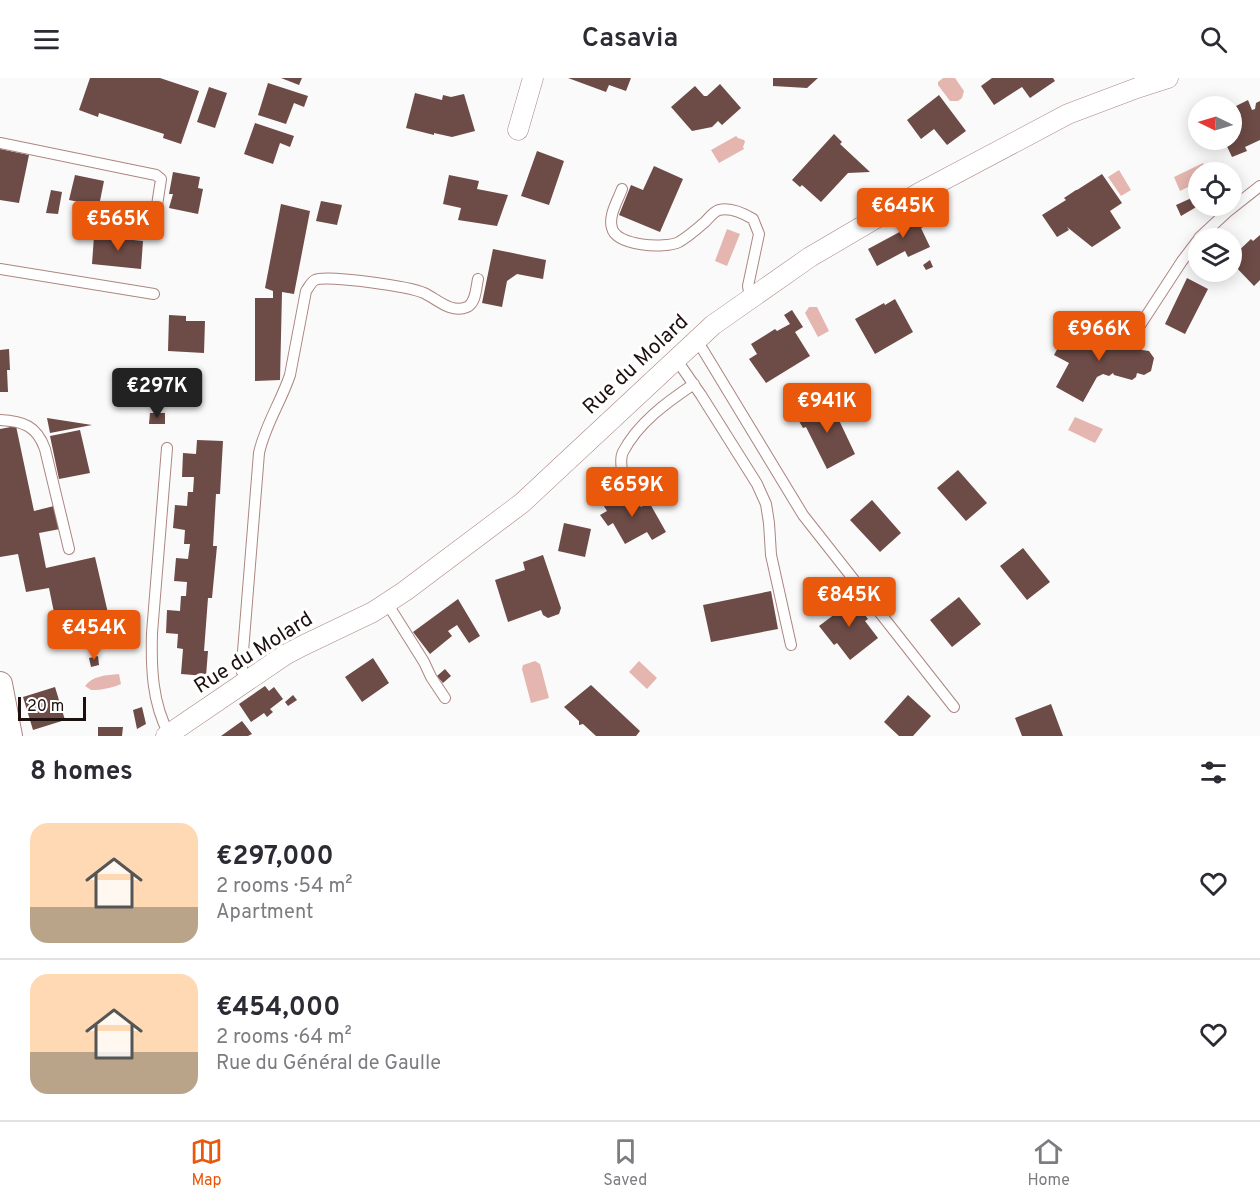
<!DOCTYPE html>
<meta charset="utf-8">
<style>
:root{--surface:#fff;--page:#f7f7f7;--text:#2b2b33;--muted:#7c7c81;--line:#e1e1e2;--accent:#ea580c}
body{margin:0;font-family:Overpass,sans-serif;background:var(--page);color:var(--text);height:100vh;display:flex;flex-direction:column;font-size:22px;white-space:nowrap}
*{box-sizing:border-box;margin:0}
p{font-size:20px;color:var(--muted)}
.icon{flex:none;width:33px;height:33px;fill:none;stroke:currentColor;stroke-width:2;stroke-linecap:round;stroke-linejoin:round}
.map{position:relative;height:658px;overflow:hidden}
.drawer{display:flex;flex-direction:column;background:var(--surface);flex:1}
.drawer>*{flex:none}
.needle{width:39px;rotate:275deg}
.buttons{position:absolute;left:1188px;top:18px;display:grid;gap:12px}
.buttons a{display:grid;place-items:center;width:54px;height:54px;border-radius:50%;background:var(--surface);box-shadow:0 3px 15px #0003;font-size:30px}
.scale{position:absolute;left:18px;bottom:15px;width:68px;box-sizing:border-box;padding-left:6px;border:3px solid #1e100f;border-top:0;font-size:16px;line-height:21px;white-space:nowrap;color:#1e100f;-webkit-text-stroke:4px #fff;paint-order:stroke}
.price{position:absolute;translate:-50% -51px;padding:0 14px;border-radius:6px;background:var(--accent);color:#fff;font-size:20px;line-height:39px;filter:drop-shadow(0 2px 3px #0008)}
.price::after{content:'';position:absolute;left:50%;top:36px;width:18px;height:14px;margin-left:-9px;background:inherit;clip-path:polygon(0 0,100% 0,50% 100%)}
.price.on{background:#222;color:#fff}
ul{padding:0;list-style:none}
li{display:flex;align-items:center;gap:18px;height:150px;padding:0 30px}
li+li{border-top:2px solid var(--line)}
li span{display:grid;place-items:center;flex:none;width:168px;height:120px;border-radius:18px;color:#555}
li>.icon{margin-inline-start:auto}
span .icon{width:72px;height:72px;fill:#fffc;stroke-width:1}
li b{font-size:26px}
h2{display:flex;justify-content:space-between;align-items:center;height:72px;padding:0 30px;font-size:26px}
header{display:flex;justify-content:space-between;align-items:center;height:78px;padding:0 30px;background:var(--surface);font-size:27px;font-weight:600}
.menu{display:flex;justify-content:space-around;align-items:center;height:84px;border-top:2px solid var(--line);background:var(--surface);font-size:16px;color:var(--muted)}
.menu a{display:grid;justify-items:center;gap:3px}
.menu .on{color:var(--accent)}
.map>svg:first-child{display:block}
</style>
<header><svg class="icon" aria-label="menu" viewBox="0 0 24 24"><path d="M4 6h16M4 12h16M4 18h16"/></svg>Casavia<svg class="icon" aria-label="search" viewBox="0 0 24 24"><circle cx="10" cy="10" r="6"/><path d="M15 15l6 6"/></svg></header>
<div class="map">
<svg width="1260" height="658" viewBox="0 0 1260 658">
<rect width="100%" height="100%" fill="#fafafa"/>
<path fill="#e5b6b0" d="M943,0H955L964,13L962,20L958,23H950L938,7V4Z
M736,58L738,60L744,62L745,64L743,69L744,71L719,85L711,72Z
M1203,85L1208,94H1198V104L1180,113L1174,99Z
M1119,92L1131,112L1121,118L1108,99Z
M727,151L740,156L727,188L715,183Z
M809,229H817L829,253L818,259L805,235Z
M1075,339L1103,351L1095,365L1068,352Z
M535,583L540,586L549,620L531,625L522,591L523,587Z
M639,583L657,600L647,611L629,594Z
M119,596L121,606C111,610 102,612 91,612L85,608C92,598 106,597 119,596Z"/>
<path fill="#6d4b46" d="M90,0H160L199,13L181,66L163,60L164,56L99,35L98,39L79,32Z
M281,0H302L299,7Z
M568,0H631L626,13L609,7L606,14Z
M773,0H818L807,10L773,8Z
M992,0H1053L1055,3L1030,20L1022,9L994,27L981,8Z
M268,5L308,18L304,29L294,25L286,46L258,37Z
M720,6L741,30L722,47L718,43L712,49L692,53L671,29L695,8L704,18H707Z
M209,9L227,15L215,50L197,44Z
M415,15L442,22L443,17L451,19L464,16L475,53L452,59L434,55V57L406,50Z
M939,17L966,53L947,67L934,51L921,61L907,42Z
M1248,22L1252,32L1255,31L1256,25L1260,23V62L1245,69L1247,73L1232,79L1224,62H1232V45L1238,42L1236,39L1241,37L1236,28Z
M255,45L294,58L290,69L280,65L273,86L244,76Z
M834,56L842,64L840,66L870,94L848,95L821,124L802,107L800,109L792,102Z
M0,71L29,77L19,125L0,122Z
M537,73L564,83L549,127L521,118Z
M654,88L683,101L660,154L619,137L631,107L643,112Z
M173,94L200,99L198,110L203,111L198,136L169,130L173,116H169Z
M1102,96L1122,125L1110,133L1121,150L1092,169L1067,149L1069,152L1057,159L1042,137L1066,122L1064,120L1076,112H1077Z
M75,97L104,103L99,128L69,122Z
M449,97L479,103L477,111L508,117L497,148L458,142L461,130L443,126Z
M51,112L62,114L58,136L46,135Z
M1196,118L1198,123V128L1181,138L1176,127Z
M321,123L342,127L337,147L316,143Z
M281,126L310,133L294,216L282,214L280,302L255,303V220H273V213L265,210Z
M920,129L929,146L921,150L930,169L908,179L905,173L877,188L868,171L907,150L901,140Z
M1260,157V202L1254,208L1232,185V179L1251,161L1253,163Z
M94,158L143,163L141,191L92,186Z
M493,171L546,182L543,201L517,196L507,203L502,229L482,225Z
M930,182L933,189L926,192L923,187Z
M1187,200L1208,211L1185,256L1165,246Z
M895,221L913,254L875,276L855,241L884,225L885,227Z
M792,232L803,249L795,254L810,278L766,305L749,281L757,276L751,266L775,251L777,253L790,246L784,237Z
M169,237L186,238V243H205L204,275L168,273Z
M1105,251L1111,263L1118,266L1125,261V258L1139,262L1138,265L1142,272L1149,273L1154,280L1151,293L1144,297L1137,295L1136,299L1132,302L1114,297L1113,295L1109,298L1103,296L1097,299L1083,324L1056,309L1069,285L1054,277L1067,253L1084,262L1083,265L1093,268L1096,256Z
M9,271L10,292H7L8,314H0V272Z
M829,321L855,376L827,391L806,349L803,350L796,338Z
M150,335H165V346H149Z
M47,340L92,347L50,355Z
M16,348L34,433L54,428L60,451L39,455L46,490L95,479L111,548L59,559L49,510L26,514L18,476L0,479V351Z
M80,352L90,395L59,401L50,358Z
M197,362L223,363L220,416H216L213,468H217L212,520H208L204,573H208L206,598L181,596L183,571L177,570L178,556L166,555L167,532L180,533L181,518H186L187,504L174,503L176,480L188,481L190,466H184L185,452L173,450L175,427L187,428L188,414H193L194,399H182L183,375L196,376Z
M958,392L987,425L966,443L937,410Z
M623,413L631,427L637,423L641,429L649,424L666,454L652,462L647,454L625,466L613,445L608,448L600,437L607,433L602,425Z
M872,422L901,455L880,474L850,442Z
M564,445L591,451L585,479L558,473Z
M1023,470L1050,504L1027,522L1000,488Z
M543,477L561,530L559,536L548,540L543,537L541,532L508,544L495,502L525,492L523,484Z
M771,513L778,551L711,564L703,527Z
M849,516L868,541L865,543L878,560L850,582L837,565L834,567L819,548L839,533L834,528Z
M959,519L981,546L952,569L930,542Z
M458,521L480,558L469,565L457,547L448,553L452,558L430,576L413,554Z
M98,578L99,587L91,589L89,580Z
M373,580L389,605L362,624L345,599Z
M445,591L451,598L443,605L437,598Z
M591,607L640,653L636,658H596L583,646L579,647V643L564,629Z
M265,608L269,613L274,609L283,621L270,631L273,634L267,639L264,635L251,644L239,626Z
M55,609L65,642L33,652L23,619Z
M293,617L297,622L288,628L285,624Z
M908,617L931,638L913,658H899L884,644Z
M1051,626L1063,658H1022L1015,640Z
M142,629L146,646L137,651L133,632Z
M242,643L252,656L248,658H221Z
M98,649H123L122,658H98Z"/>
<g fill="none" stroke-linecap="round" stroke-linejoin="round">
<defs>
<path id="service" d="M0,65L156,97L161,101L156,134
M622,111C618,122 608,138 612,150C616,168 665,171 679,164C688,159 697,151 705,144C709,140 713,134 719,132C731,129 743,135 753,141L759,156L748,208L749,214L752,218
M1199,160L1227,134L1260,108
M0,191L154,216
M1137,252L1182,183L1198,162
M696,263L703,272L803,437L954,629
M676,281L701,317L757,406L766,426L769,445L771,477L791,567
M0,342C23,343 37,348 45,371L69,471
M167,370L152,555C151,589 152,625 169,656
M598,422C604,418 612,414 617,409C628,399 617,385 623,374C638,345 667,324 694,306
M387,525L424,584L431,599L445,620
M248,602L242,594V586L259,375C265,347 281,324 290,297L306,213C309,209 311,204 315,202C326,196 411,209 424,215C437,221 451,236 467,229C476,225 476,210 478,201"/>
<path id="minor" d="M518,52L533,0
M166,658L285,577L302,568L373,534L405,513L522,425L713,247L810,179L919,115L1068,36L1137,10L1168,0"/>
<path id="tertiary" d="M0,606L10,658"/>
</defs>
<use href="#service" stroke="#ac8681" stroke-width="12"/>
<use href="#minor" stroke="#ac8681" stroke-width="21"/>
<use href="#tertiary" stroke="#ac8681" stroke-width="26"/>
<use href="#service" stroke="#fff" stroke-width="10"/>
<use href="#minor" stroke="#fff" stroke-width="20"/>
<use href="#tertiary" stroke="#fff" stroke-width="24"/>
</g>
<g text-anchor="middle" stroke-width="6" stroke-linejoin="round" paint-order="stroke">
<g font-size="21" fill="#1e100f" stroke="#fff">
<text transform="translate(635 286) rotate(-43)" y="7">Rue du Molard</text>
<text transform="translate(253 574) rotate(-32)" y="7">Rue du Molard</text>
</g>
</g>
</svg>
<div class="buttons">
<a><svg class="needle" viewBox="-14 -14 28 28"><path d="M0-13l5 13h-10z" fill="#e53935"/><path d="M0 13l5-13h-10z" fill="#7c7c81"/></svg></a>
<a><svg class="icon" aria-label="locate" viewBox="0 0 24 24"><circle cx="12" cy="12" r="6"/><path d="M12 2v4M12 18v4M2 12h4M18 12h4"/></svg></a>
<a><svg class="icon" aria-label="layers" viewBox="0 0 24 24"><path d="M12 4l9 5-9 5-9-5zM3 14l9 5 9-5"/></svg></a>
</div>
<div class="scale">20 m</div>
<b class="price" style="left:903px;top:161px">€645K</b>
<b class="price" style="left:118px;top:174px">€565K</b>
<b class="price" style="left:1099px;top:284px">€966K</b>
<b class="price on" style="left:157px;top:341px">€297K</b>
<b class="price" style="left:827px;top:356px">€941K</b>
<b class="price" style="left:632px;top:440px">€659K</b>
<b class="price" style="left:849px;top:550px">€845K</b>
<b class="price" style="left:94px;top:583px">€454K</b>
</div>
<section class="drawer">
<h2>8 homes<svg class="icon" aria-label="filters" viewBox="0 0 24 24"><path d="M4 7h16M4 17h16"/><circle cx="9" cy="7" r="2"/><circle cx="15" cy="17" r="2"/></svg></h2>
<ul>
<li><span style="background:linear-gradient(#ffd9b3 70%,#b9a48a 0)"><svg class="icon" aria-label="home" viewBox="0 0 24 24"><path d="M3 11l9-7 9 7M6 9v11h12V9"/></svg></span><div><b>€297,000</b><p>2 rooms · 54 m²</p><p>Apartment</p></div><svg class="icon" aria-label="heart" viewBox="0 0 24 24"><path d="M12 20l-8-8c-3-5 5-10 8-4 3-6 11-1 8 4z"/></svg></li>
<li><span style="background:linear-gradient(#ffd9b3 65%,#b9a48a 0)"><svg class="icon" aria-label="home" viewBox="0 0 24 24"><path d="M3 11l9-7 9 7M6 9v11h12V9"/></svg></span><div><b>€454,000</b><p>2 rooms · 64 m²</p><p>Rue du Général de Gaulle</p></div><svg class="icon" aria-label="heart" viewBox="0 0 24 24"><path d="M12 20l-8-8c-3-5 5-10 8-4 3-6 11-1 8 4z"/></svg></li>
</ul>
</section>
<nav class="menu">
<a class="on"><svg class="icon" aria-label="map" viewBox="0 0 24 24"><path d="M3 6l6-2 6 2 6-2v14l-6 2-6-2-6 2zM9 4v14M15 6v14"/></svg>Map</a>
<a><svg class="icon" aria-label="saved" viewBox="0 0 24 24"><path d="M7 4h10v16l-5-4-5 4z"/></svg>Saved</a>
<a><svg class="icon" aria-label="home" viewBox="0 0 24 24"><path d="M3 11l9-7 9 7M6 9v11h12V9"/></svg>Home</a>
</nav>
